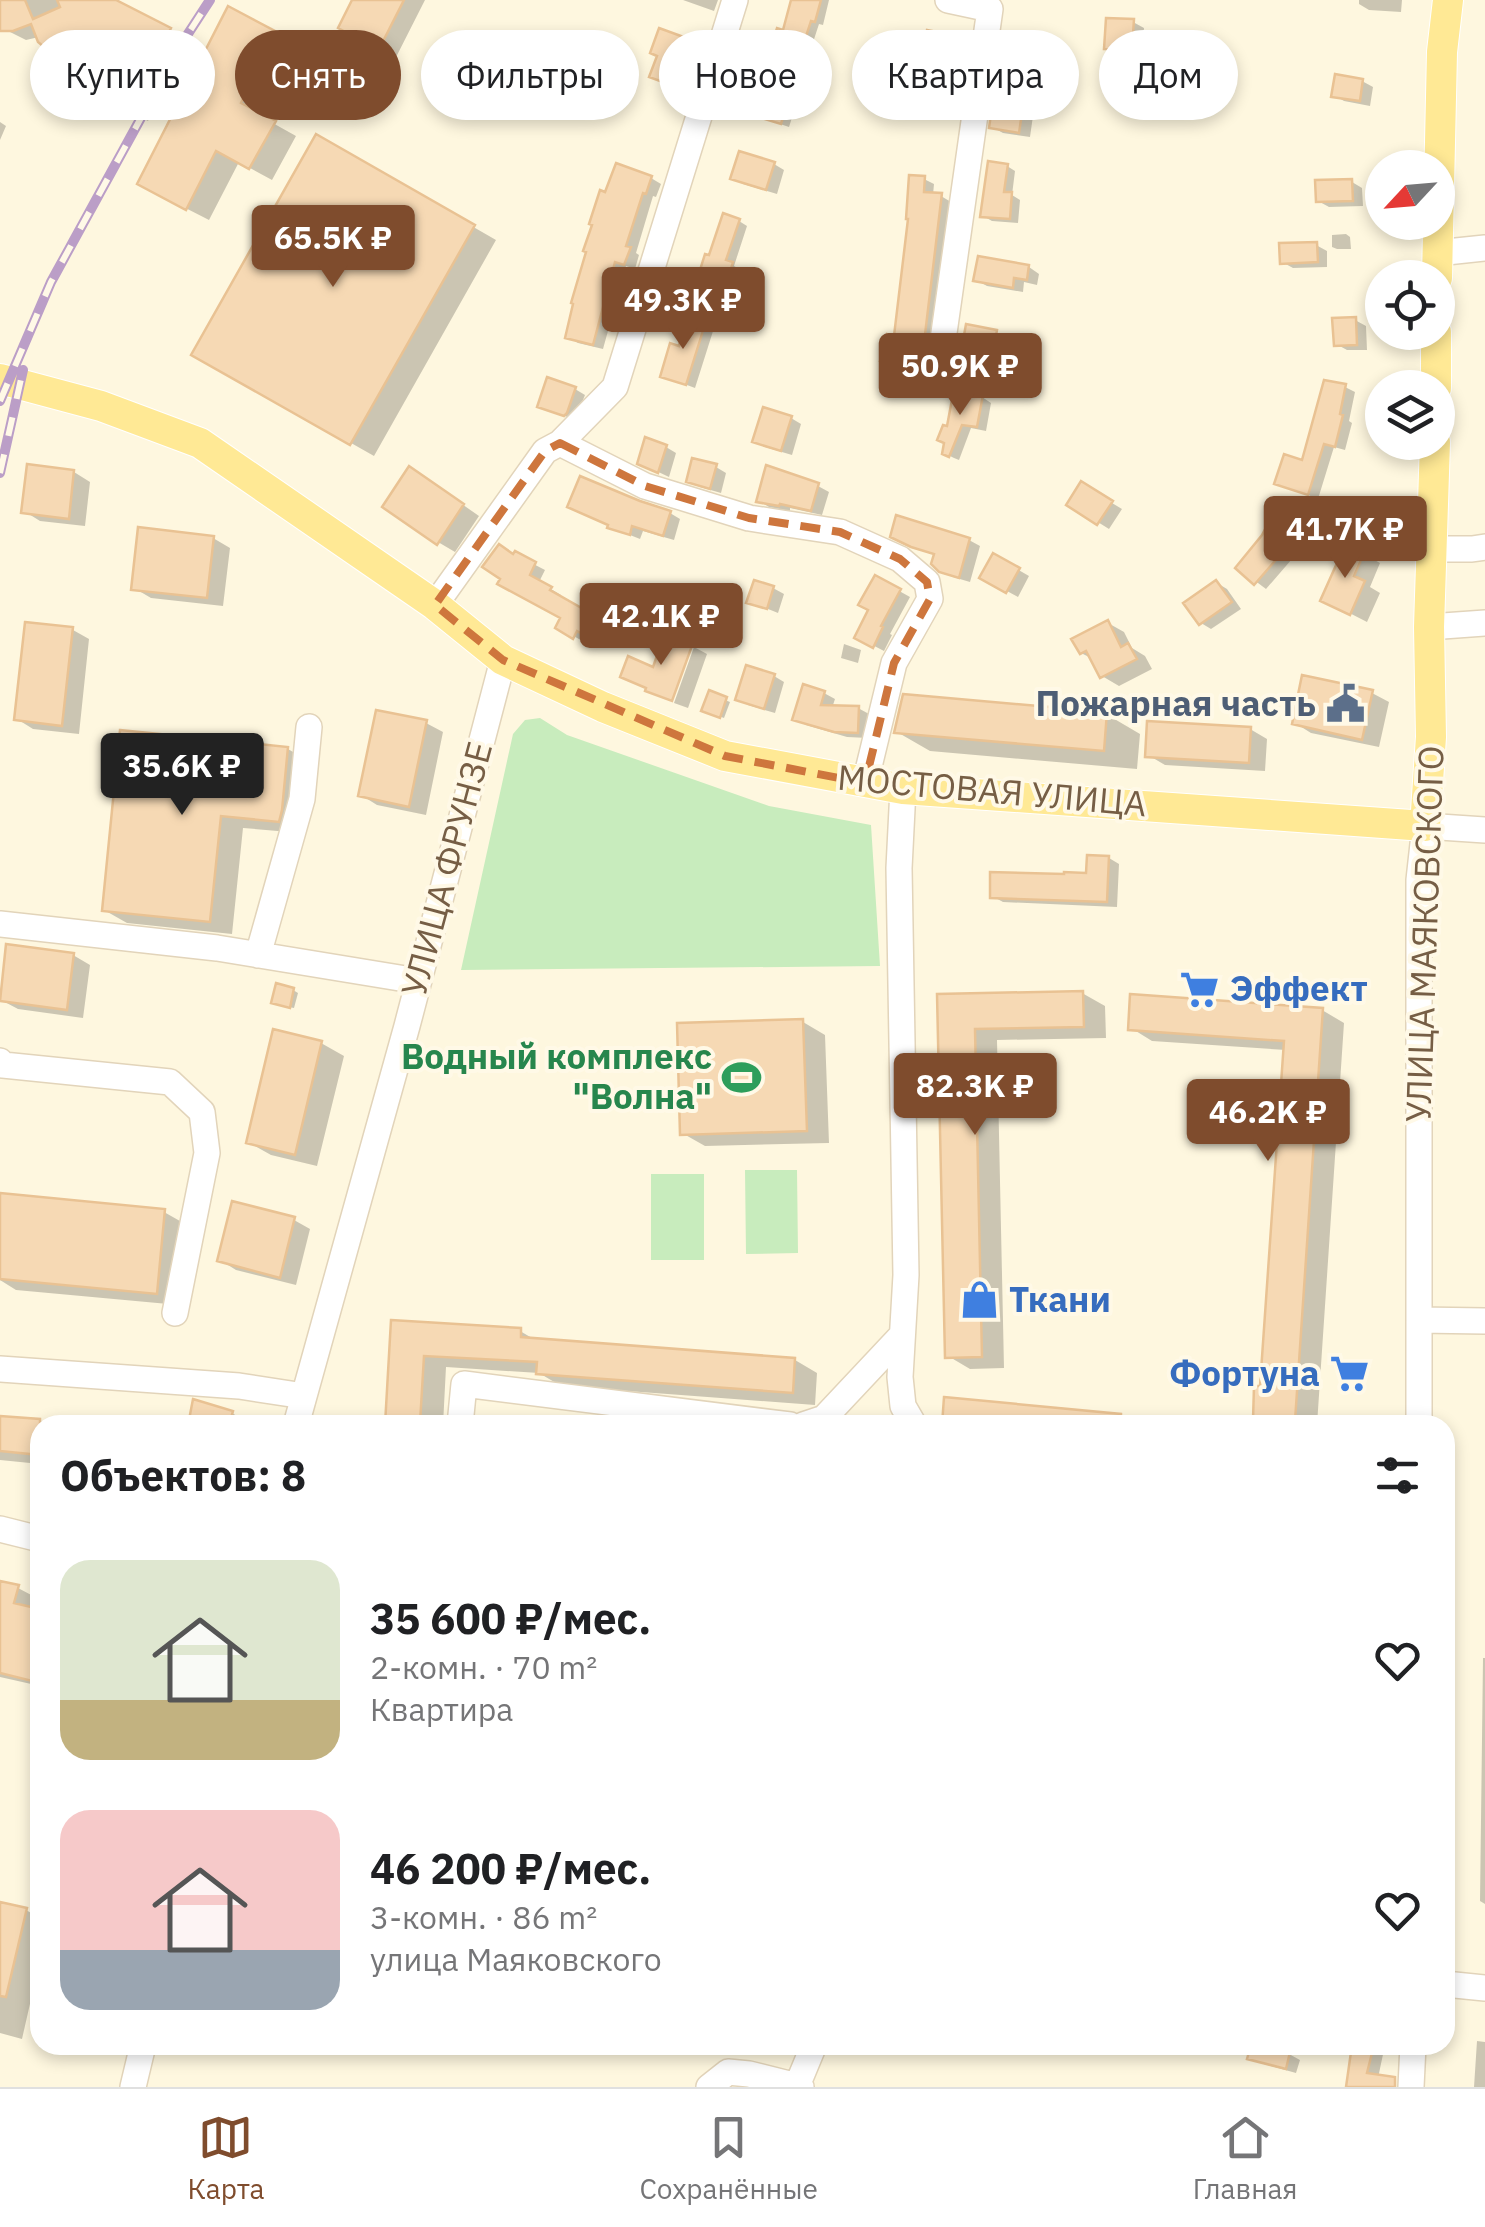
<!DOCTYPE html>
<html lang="ru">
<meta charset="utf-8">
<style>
:root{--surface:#fff;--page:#f6f6f6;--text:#202124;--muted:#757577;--line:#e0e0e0;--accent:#7f4c2d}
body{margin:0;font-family:"IBM Plex Sans",sans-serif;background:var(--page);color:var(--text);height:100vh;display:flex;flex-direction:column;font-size:38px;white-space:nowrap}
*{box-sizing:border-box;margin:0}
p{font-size:32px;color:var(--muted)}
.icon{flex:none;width:55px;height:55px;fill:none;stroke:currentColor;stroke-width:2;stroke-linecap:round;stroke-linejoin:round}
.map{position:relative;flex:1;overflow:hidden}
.drawer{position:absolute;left:30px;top:1415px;width:1425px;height:640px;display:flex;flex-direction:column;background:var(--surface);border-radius:30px;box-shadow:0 5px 15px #0003}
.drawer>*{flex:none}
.guide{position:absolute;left:30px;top:30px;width:1425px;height:90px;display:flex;gap:20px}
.needle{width:65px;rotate:244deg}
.fabs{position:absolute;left:1365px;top:150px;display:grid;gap:20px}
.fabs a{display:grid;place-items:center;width:90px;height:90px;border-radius:50%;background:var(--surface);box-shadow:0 5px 15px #0003;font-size:50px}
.price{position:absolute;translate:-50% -85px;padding:0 22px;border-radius:10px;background:var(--accent);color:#fff;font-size:32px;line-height:65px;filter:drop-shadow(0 2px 5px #0008)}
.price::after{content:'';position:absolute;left:50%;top:60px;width:30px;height:22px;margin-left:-15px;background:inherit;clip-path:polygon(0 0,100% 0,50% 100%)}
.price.on{background:#222;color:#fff}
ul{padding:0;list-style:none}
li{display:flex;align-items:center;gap:30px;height:250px;padding:0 30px}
li span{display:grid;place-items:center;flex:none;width:280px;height:200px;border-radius:30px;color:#555}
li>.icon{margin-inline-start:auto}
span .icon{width:120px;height:120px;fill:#fffc;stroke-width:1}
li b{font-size:42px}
h2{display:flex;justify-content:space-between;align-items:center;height:120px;padding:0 30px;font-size:42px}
.pill{padding:0 35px;border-radius:45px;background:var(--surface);box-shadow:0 5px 15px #0003;font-size:35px;line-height:90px}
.pill.on{background:var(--accent);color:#fff}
.menu{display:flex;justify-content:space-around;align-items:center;height:140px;border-top:2px solid var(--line);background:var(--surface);font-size:28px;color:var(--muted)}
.menu a{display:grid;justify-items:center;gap:5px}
.menu .on{color:var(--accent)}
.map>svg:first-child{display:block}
</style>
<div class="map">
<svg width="1485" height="2087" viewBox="0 0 1485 2087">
<rect width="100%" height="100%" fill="#fef7df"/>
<path fill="#c8ecbd" d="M540,718L567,735L769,806L871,825L880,966L461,970L513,734L525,720Z
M745,1170H797L798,1253L746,1254Z
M651,1174H704V1260H651Z"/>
<path fill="#0003" d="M0,0H111L188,40L148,121L79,87L70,59L45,45L39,37L26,40L0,27Z
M354,0H425L389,71L368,60L358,37Z
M683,0H718L714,11Z
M794,0H829L823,25L819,24L800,82L803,84L789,127L762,118L764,92L785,34Z
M1359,0H1402L1401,12L1369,10L1359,4Z
M229,10L298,47L262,117L296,136L272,180L239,162L209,220L162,196Z
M1133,22L1144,28L1142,55L1117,53L1107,47Z
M661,31L701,49L690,78L684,75L679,88L662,82L660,56Z
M961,39L970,45L966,70L973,74L970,86L964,85L959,120L930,115L920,110Z
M1004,47L1029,51L1040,57L1027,97L1035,102L1030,137L1003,133L992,127Z
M1362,81L1373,87L1370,106L1344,101L1334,95Z
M0,122L6,126L0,140Z
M317,137L496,240L374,456L194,354Z
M774,164L784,170L777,194L743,184L733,178Z
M1007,166L1015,171L1012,195L1020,200L1018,223L992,221L983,216Z
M651,178L661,184L656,197L653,196L636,253L639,255L635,269L626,266L603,349L578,343L568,337L607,195Z
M924,179L934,184L933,195L941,196L951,202L933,349L922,394L903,389L893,383L898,367L883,360L896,339Z
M1352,182L1362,188L1363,206L1329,207L1318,201Z
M739,221L747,226L734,266L741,270L733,295L708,287L710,258Z
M1346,234L1350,237L1351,249H1337L1332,247V235Z
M1316,245L1327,251V267L1293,268L1282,262Z
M1029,267L1039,274L1037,285L1024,282L1023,292L987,286L976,280Z
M1355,320L1366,326L1367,350H1347L1336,344Z
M705,323L714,328L695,388L663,376L681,349Z
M996,333L1007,339L1001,368L973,362L963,356Z
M1345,387L1355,392L1349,421L1352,423L1345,450L1334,447L1318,499L1277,483L1304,463Z
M575,389L585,395L575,420L540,406Z
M982,397L991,403L986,431L971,428L959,460L954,458L944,453L949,430Z
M791,418L801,424L792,455L765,447L755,441Z
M666,447L676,453L669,477L650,468Z
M716,467L726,473L721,493L700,487L689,480Z
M74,472L90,482L85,526L40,521L24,511Z
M426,479L479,516L455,552L438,542Z
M1082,485L1122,509L1109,529L1069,504Z
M818,486L829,492L822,515L790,508V511L769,507L759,501Z
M670,513L680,519L674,540L643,531L640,539L610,527Z
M1273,519L1304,534L1292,559L1266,589L1238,568L1265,537Z
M213,538L230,548L223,606L151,598L134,588Z
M969,540L980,546L970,582L953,577L941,570L936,555L904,542Z
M1364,554L1380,563L1370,587L1380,593L1367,622L1324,600Z
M516,555L545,570L539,582L561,595L559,598L608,626L600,642L588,635L584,642L558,627L563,617L515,557Z
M994,556L1029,576L1018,597L983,578Z
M876,578L910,597L890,634L892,635L884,651L857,637L871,610Z
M1217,583L1227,589L1241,609L1211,629L1201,623Z
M773,588L784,594L778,613L749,601Z
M1108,623L1124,632L1132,648L1145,656L1152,669L1119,686L1102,676L1093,659L1081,653Z
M73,630L89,639L79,734L33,729L17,719Z
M844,644L861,650L858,663L841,658Z
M694,647L707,654L688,708L674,703Z
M774,676L784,682L775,713L748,705L738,699Z
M824,693L835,699L832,708H858L869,714L868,738L847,737L806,725L795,719Z
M1372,693L1389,702L1379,747L1311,733L1295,723Z
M710,694L730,702L724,718L708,712Z
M1106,714L1140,734L1137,769L930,751L897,732Z
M426,723L443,732L426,815L377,805L361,795Z
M1250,729L1267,739L1265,771L1165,765L1148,755Z
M288,749L310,762L301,833L243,828L232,934L127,923L104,910Z
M1109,858L1119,864L1117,907L1003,902L992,896L1089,876Z
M73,955L90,965L83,1018L18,1009L1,1000Z
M293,990L298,993L294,1008L278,1005Z
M1082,993L1105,1006L1106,1038L997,1040L1004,1368L970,1369L948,1356L940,996Z
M1322,1010L1344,1023L1317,1425H1267L1256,1418L1263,1388L1286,1050L1152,1041L1131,1028Z
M803,1022L825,1035L829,1143L705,1146L682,1133Z
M321,1043L344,1056L317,1166L271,1155L248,1142Z
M0,1205L164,1212L187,1225L179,1305L16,1290L0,1280Z
M294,1220L310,1229L296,1285L236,1270L220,1260Z
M393,1323L520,1331L537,1341L795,1360L817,1373L815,1405L561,1386L539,1373L446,1367L443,1425H377L378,1422L387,1423Z
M947,1400L1196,1423L1199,1425H944Z
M232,1413L252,1425H190Z
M0,1418L82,1425H40V1464L0,1460Z
M0,1583L18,1588L35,1597L31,1609L40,1611V1686L0,1677Z
M1483,1658H1485V1904L1480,1901Z
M0,1905L26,1910L40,1918V1960L22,2039L0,2033Z
M1477,2041L1485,2042V2087H1474Z
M1253,2045L1289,2054L1300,2060L1296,2073L1260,2063L1250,2057Z
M1352,2045H1385L1378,2078L1385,2087H1349L1355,2047Z"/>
<path fill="#f6d9b4" stroke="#e9c293" stroke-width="2.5" d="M0,0H25L33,19L60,7L57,0H116L171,28L129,113L58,77L68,57L44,47L38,42L31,24L13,31H0Z
M352,0H404L372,63L348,51L355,37L338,28Z
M791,0H821L815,22L811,21L793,76L796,77L781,124L751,115L759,88L762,89L771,57L768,56L777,28L783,30Z
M228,6L277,32L241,103L276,121L249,169L216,151L186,210L137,184Z
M1106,18L1134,19L1132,50L1104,49Z
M659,28L692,40L679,74L673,71L668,84L649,77L657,56L650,53Z
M927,30L962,37L957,65L964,66L961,82L954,81L949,116L918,111L926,55L923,54Z
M1001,44L1030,49L1016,92L1025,93L1019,133L989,128Z
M1335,74L1363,79L1360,101L1331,97Z
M316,134L475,225L350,445L191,355Z
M739,151L775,162L766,190L730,179Z
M988,161L1008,164L1004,192H1012L1010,219L980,217Z
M616,163L652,176L646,194L643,193L626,246L631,247L624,265L615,262L593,345L565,338L573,304L571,303L586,252L583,251L592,225L589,224L600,190L605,192Z
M909,175L925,176L924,192L942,193L924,343L912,390L890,384L896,365L880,361L887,334L894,336L908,219H906Z
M1352,179L1353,201L1316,202L1315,180Z
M723,213L740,219L726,260L733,262L724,292L696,283L705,254L709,255Z
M1317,242L1318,262L1280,264L1279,243Z
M978,256L1029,265L1027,280L1014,278L1013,288L973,281Z
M685,316L706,321L686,385L660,377L670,343L679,346Z
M1356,317L1357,345L1334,346L1332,318Z
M966,324L997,330L991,364L960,358Z
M547,377L576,387L567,413L564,416L537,407Z
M1324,380L1346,384L1340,414L1343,415L1335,447L1324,444L1308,495L1274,484L1284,454L1302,460Z
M954,389L983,395L977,427L962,425L949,457L942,454L944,443L937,440L943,425L947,426Z
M763,407L792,416L781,451L752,442Z
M645,437L667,445L658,473L637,464Z
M692,458L717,464L710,489L686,482Z
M27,464L74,470L69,519L21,513Z
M766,465L819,483L811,511L780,504L779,506L756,502Z
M409,466L464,504L437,545L382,507Z
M580,476L640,501L671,511L663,536L632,526L630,535L607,528L608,525L567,507Z
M1081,481L1113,501L1097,525L1066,505Z
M896,515L970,538L959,578L939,572L931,564L934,554L911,547L890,537Z
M1272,516L1294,526L1282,553L1254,585L1235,568L1262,535Z
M138,527L214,536L207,598L131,590Z
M1346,543L1365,551L1354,576L1365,581L1350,615L1320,601Z
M499,544L513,554L515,551L536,562L530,575L552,587L550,590L599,618L588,638L577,631L573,639L555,628L560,618L497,584L500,579L482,567Z
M993,553L1020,568L1006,593L979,578Z
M875,575L901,589L881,626L883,627L873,648L854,638L868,610L858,605Z
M754,580L774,586L767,609L746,603Z
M1216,580L1232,602L1199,625L1183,603Z
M1108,620L1121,647L1128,643L1137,659L1100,678L1086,651L1080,654L1071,639Z
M25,622L73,627L62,726L14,720Z
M665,633L693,643L672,701L645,691L646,688L620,677L628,656L653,667Z
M746,665L775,674L764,709L735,700Z
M1302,675L1373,690L1362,740L1292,724Z
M803,684L825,691L821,705L859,706L858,733L834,732L792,720Z
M709,690L727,697L720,718L701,711Z
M903,694L1107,712L1104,751L894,733Z
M376,710L427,720L409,807L358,796Z
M1147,721L1251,727L1249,763L1145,757Z
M120,730L288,747L282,810L279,822L221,816L210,922L102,911Z
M1087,855L1109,856L1107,902L990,898V872L1064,874V872L1086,873Z
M6,944L74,953L67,1010L0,1001Z
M276,983L294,988L290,1008L271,1003Z
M1083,991L1084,1027L975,1029L982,1357L945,1358L937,994Z
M1130,994L1323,1008L1295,1421L1253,1420L1254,1386H1260L1284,1041L1128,1030Z
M803,1019L807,1131L680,1135L677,1023Z
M273,1029L322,1041L295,1155L246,1143Z
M0,1193L165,1209L157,1294L0,1279Z
M232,1201L295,1217L280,1278L217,1261Z
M391,1320L521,1328V1337L795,1358L793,1393L536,1374L537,1362L424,1356L420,1423L385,1425Z
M944,1397L1121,1414V1425H942Z
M193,1399L233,1411L229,1425H188Z
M0,1416L40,1419V1455L0,1451Z
M0,1581L19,1585L14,1603L40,1609V1683L0,1673Z
M0,1902L27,1908L6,1997L0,1996Z
M1251,2045H1265L1290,2052L1286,2069L1247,2059Z
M1352,2045H1374L1367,2073L1395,2077V2087H1346Z"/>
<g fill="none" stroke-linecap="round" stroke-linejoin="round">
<defs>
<path id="minor" d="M1437,253L1485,248
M937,382L990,9L948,0
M560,443L645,486L749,518L840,532L900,559L927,582L930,599L894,663L865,783
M1433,549H1472L1485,547
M435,605L545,451L560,443L615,387L735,0
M1429,627L1485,623
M903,789L899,868L906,1275L900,1377L903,1406L914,1425
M0,924L217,948L418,981
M258,955L302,799L309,727
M0,1061L3,1065L170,1082L202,1112L207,1153L175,1313
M1419,1320L1485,1321
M0,1369L239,1386L304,1396
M296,1425L407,1026L503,660
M460,1425L464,1384L790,1425
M803,1425L824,1418L901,1336
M1419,1425V880L1425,826L1485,830
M0,1529L40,1539
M1445,1984L1485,1988
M797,2086L814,2045
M133,2087L143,2045
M709,2087L728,2072L749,2074L801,2087
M1411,2087L1413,2045"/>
<path id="major" d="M1437,278L1442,52L1448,0
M0,379L101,406L200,443L435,605L503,660L603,707L725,756L903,789L1425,826L1431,737L1429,627L1435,442
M1436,388V332"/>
</defs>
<use href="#minor" stroke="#e2d4ba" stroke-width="28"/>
<use href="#major" stroke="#fff" stroke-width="32"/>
<use href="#minor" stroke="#fff" stroke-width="25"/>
<use href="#major" stroke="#ffe995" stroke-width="30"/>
<defs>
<path id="rail" d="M0,401L51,282L182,43L210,0
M0,473L23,370"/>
</defs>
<use href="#rail" stroke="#bb9ec7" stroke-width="10"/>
<use href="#rail" stroke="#fff9e7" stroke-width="6" stroke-dasharray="19" stroke-linecap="butt"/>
</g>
<path fill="none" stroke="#ce763d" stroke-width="8" stroke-dasharray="20 12" stroke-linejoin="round" d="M560,443L645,486L749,518L840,532L900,559L927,582L930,599L894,663L865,783L725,756L503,660L435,605L545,451Z"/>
<defs>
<symbol id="civic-bare" viewBox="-9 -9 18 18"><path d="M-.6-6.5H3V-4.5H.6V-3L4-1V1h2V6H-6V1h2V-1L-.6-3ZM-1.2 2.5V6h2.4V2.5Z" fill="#5c6f8a" stroke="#fff9e7" stroke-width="2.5" paint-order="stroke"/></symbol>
<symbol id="supermarket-bare" viewBox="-9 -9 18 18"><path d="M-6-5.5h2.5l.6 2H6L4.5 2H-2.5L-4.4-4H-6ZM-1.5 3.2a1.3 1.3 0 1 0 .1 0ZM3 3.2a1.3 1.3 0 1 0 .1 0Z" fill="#3f7fe0" stroke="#fff9e7" stroke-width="2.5" paint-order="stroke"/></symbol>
<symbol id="stadium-bare" viewBox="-9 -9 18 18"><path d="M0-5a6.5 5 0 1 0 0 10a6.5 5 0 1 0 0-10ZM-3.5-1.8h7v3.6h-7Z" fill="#2e9e5b" stroke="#fff9e7" stroke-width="2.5" paint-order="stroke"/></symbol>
<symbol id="shop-bare" viewBox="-9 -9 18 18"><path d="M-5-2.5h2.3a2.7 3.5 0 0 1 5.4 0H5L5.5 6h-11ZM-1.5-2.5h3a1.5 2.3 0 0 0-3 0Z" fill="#3f7fe0" stroke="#fff9e7" stroke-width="2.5" paint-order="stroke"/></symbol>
</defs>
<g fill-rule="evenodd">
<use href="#civic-bare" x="1318" y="676" width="55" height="55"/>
<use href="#supermarket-bare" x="1172" y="962" width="55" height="55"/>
<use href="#stadium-bare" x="714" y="1050" width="55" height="55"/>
<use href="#shop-bare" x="952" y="1272" width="55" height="55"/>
<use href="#supermarket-bare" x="1322" y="1346" width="55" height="55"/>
</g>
<g text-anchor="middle" stroke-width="8" stroke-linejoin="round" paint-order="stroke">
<g font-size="35" font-weight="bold" fill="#4e5e75" stroke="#fff9e7" text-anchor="end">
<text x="1316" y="716">Пожарная часть</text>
</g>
<g font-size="35" fill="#765e45" stroke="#fff9e7">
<text transform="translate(992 791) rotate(5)" y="12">МОСТОВАЯ УЛИЦА</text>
<text transform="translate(447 869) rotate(-75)" y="12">УЛИЦА ФРУНЗЕ</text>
<text transform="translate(1425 934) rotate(-88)" y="12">УЛИЦА МАЯКОВСКОГО</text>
</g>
<g font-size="35" font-weight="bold" fill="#366cbe" stroke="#fff9e7" text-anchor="start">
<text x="1230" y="1001">Эффект</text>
<text x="1009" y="1312">Ткани</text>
<text x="1320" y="1386" text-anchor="end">Фортуна</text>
</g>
<g font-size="35" font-weight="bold" fill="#27864d" stroke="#fff9e7" text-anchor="end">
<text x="712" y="1069">Водный комплекс<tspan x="712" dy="40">"Волна"</tspan></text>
</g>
</g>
</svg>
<div class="fabs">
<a><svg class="needle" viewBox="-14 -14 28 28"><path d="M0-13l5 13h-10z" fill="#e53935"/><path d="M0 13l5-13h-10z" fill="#757577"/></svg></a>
<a><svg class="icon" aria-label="locate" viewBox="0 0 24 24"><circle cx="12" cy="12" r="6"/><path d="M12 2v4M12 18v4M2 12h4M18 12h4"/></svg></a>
<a><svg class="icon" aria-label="layers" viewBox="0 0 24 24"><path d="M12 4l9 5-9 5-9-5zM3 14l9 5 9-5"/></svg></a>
</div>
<b class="price" style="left:333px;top:290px">65.5K ₽</b>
<b class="price" style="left:683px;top:352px">49.3K ₽</b>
<b class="price" style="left:960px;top:418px">50.9K ₽</b>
<b class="price" style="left:1345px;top:581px">41.7K ₽</b>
<b class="price" style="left:661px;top:668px">42.1K ₽</b>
<b class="price on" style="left:182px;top:818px">35.6K ₽</b>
<b class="price" style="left:975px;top:1138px">82.3K ₽</b>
<b class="price" style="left:1268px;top:1164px">46.2K ₽</b>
<div class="guide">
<a class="pill">Купить</a>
<a class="pill on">Снять</a>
<a class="pill">Фильтры</a>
<a class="pill">Новое</a>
<a class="pill">Квартира</a>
<a class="pill">Дом</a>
</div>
<section class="drawer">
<h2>Объектов: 8<svg class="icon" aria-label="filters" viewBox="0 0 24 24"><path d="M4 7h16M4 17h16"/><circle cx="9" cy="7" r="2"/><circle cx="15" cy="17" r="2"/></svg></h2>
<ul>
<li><span style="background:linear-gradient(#dfe7d0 70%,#c2b280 0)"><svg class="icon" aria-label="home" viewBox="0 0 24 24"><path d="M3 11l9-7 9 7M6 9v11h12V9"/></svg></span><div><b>35 600 ₽/мес.</b><p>2-комн. · 70 m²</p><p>Квартира</p></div><svg class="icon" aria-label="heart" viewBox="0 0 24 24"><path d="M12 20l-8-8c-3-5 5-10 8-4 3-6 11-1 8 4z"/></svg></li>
<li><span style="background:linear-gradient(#f6c9c9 70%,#9aa5b1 0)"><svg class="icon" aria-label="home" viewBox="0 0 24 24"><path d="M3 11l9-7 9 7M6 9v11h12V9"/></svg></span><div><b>46 200 ₽/мес.</b><p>3-комн. · 86 m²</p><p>улица Маяковского</p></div><svg class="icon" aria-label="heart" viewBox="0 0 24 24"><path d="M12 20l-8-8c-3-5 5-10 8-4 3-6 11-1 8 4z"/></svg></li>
</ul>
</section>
</div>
<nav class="menu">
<a class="on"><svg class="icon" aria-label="map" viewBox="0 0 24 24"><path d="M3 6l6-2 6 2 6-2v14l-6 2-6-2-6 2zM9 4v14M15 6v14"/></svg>Карта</a>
<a><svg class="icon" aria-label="saved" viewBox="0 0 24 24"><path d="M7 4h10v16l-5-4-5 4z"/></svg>Сохранённые</a>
<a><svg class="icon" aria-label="home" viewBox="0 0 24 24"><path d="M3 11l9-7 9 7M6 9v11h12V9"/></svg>Главная</a>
</nav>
